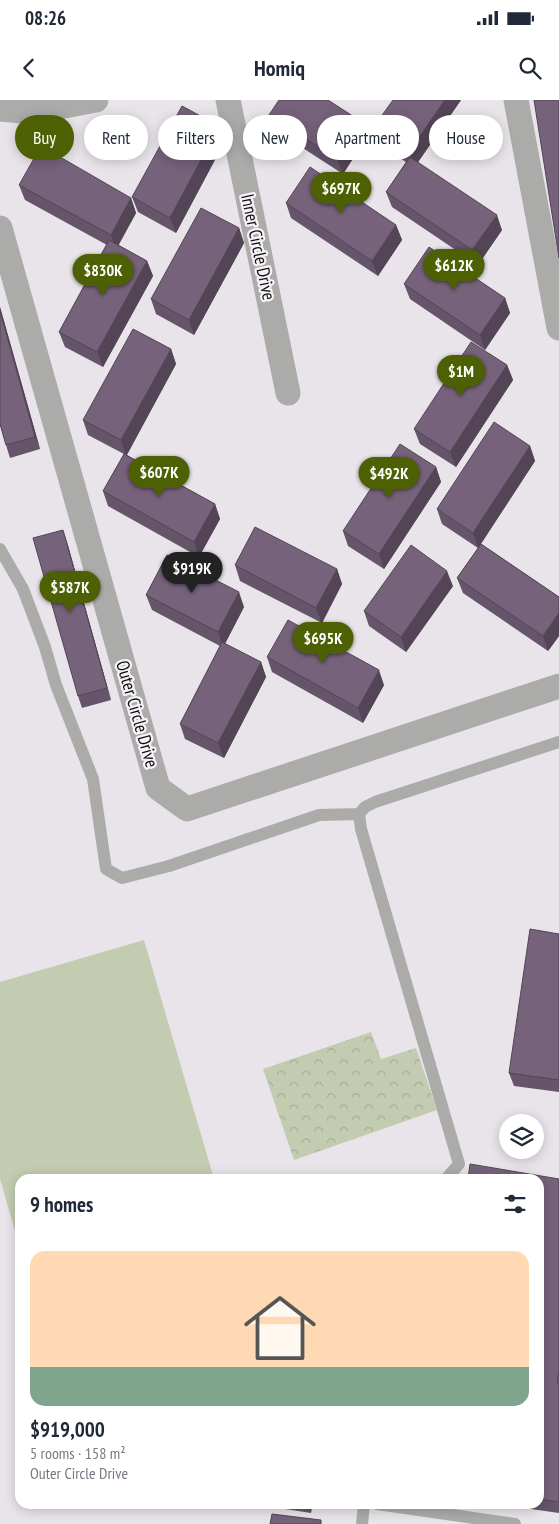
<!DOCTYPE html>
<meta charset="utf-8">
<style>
:root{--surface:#fff;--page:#f6f6f7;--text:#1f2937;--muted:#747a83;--line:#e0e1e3;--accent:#4e6004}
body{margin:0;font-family:"PT Sans Narrow",sans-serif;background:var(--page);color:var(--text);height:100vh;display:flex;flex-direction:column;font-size:19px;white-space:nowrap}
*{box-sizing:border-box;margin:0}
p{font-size:16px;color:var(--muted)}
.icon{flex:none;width:28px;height:28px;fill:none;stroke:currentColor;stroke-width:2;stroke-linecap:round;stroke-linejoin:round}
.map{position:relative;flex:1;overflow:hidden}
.side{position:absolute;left:15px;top:1074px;width:529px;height:335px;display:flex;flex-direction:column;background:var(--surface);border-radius:15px;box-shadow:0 2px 12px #0003}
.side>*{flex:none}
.top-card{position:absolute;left:15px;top:15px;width:530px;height:45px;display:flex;gap:10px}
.controls{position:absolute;left:499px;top:1014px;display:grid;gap:10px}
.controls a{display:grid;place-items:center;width:45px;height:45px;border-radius:50%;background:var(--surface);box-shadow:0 2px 12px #0003;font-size:25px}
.price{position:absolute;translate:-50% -42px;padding:0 11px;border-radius:18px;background:var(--accent);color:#fff;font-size:16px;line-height:32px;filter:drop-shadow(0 1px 2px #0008)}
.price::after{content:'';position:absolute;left:50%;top:30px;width:15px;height:11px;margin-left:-8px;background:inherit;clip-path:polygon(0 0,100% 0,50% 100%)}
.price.on{background:#222;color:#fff}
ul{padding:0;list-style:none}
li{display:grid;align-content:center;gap:10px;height:265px;padding:0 15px}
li+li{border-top:1px solid var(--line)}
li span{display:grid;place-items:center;height:155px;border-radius:15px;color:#555}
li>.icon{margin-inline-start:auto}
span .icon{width:90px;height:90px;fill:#fffc;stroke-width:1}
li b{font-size:21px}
h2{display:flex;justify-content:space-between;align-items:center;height:60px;padding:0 15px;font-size:21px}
.chip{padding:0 18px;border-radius:22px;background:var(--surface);box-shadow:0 2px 12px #0003;font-size:18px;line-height:45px}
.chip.on{background:var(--accent);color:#fff}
.status{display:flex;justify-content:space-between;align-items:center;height:35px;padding:0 25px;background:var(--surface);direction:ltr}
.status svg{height:14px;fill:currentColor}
header{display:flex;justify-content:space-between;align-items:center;height:65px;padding:0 15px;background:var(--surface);font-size:22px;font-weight:700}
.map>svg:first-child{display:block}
</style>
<div class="status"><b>08:26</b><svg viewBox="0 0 49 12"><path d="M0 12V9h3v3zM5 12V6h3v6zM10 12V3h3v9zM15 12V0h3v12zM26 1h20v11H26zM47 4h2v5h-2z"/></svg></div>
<header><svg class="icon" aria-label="back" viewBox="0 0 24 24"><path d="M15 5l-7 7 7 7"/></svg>Homiq<svg class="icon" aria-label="search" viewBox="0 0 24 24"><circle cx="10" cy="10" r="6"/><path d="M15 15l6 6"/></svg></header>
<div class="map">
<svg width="559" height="1424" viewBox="0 0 559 1424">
<defs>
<pattern id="park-crowns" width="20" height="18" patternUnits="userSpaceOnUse" patternTransform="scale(1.25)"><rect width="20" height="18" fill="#c3ccb0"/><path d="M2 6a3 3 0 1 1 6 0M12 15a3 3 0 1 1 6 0" fill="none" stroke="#a6ae96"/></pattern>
</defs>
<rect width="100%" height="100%" fill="#e8e4e9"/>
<path fill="url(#park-crowns)" d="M371,932L381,959L416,948L437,1010L294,1060L263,969Z"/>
<path fill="#c3ccb0" d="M144,840L214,1079H20V1148L0,1079V882Z"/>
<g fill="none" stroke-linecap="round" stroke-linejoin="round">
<path stroke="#abacaa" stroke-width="12" d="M0,449L23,489L45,547L56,585L93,679L106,769L122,778L169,766L319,715L359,714
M446,1079L459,1064L361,729L359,714L365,707L375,702L559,642
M377,1404L515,1424
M362,1424L364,1404"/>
<path stroke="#abacaa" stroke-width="25" d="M228,0L288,293
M516,0L559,228
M0,9L32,12L96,0
M0,128L158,688L187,709L559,586"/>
</g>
<path fill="#65546a" d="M393,0H461L418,62L502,130L478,165L392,107L386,92L406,62L378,44L373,28Z
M269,15L367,37L343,74L275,30Z
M225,41L176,133L138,112L132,97Z
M19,85L131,98L136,113L118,145L147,161L153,176L103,267L65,247L59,232L107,145L25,100Z
M286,103L396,125L402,140L378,176L291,118Z
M239,128L244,143L194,235L156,214L151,199Z
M404,184L505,198L510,213L485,250L410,199Z
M0,207L40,349L10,358L6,345L0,324Z
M171,249L176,264L127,355L215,404L220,419L199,457L108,406L103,391L124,354L88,335L83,320Z
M507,265L513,280L456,367L420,344L414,329Z
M530,346L535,361L481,444L559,497V536L548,551L463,493L457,478L478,448L442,424L437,409Z
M436,367L441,382L384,469L348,446L343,431Z
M67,442L111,600L82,608L78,596Z
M235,465L337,469L342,484L322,523L240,481Z
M453,486L406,552L369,526L364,511Z
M146,495L244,507L225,544L261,562L266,577L224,658L185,639L180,624L220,546L152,510Z
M267,557L384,585L363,623L272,572Z
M559,834V992L514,986L509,973Z
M539,1079H559V1413L496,1404H539Z
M277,1404H312L311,1413L279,1408Z"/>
<path fill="#534556" d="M445,0H461L414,68L409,52Z
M362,22L367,37L343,74L337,59Z
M219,26L225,41L176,133L170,118Z
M131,98L136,113L116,150L111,135Z
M497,115L502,130L478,165L472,150Z
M396,125L402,140L378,176L372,161Z
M239,128L244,143L194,235L189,220Z
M147,161L153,176L103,267L97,252Z
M505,198L510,213L485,250L480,235Z
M0,207L40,349L35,337L0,211Z
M171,249L176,264L126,356L121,340Z
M507,265L513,280L456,367L450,352Z
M530,346L535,361L478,448L473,433Z
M436,367L441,382L384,469L379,454Z
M215,404L220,419L199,457L194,442Z
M63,430L67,442L111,600L107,588Z
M337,469L342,484L322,523L316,508Z
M447,471L453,486L406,552L401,537Z
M239,492L244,507L223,547L218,532Z
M559,513V536L548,551L543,536Z
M261,562L266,577L224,658L218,643Z
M379,570L384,585L363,623L358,608Z
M308,1404H312L311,1413L308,1405Z"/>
<path fill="#76627b" stroke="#534556" d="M279,0H328L362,22L337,59L269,15Z
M393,0H445L409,52L373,28Z
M534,0H559V158Z
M182,6L219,26L170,118L132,97Z
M41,46L131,98L111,135L19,85Z
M410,57L497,115L472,150L386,92Z
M310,67L396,125L372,161L286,103Z
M201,108L239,128L189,220L151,199Z
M109,140L147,161L97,252L59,232Z
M429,147L505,198L480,235L404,184Z
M0,211L35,337L6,345L0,324Z
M133,229L171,249L121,340L83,320Z
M471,242L507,265L450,352L414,329Z
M494,322L530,346L473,433L437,409Z
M400,344L436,367L379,454L343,431Z
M124,354L215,404L194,442L103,391Z
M255,427L337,469L316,508L235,465Z
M63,430L107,588L78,596L33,438Z
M481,444L559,497V513L543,536L457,478Z
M411,445L447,471L401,537L364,511Z
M167,455L239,492L218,532L146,495Z
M288,520L379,570L358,608L267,557Z
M222,542L261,562L218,643L180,624Z
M530,829L559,834V980L509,973Z
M470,1064L559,1079V1271L557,1283H559V1402L539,1399V1079H468Z
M297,1404H308V1405Z
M272,1414L321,1420V1424H270Z"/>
<g text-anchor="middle" stroke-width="4.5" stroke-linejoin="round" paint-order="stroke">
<g font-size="18" fill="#0f0e10" stroke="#f6f2f7">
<text transform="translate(258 147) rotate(78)" y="6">Inner Circle Drive</text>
<text transform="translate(137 614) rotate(74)" y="6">Outer Circle Drive</text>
</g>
</g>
</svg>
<div class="controls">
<a><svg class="icon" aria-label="layers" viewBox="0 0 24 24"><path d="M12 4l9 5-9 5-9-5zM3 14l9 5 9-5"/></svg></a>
</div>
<b class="price" style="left:341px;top:114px">$697K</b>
<b class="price" style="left:454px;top:191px">$612K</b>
<b class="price" style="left:103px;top:196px">$830K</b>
<b class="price" style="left:461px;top:297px">$1M</b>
<b class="price" style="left:159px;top:398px">$607K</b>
<b class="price" style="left:389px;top:399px">$492K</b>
<b class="price on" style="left:192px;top:494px">$919K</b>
<b class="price" style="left:70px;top:513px">$587K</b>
<b class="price" style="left:323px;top:564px">$695K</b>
<div class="top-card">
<a class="chip on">Buy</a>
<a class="chip">Rent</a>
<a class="chip">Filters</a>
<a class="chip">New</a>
<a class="chip">Apartment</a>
<a class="chip">House</a>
</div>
<section class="side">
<h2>9 homes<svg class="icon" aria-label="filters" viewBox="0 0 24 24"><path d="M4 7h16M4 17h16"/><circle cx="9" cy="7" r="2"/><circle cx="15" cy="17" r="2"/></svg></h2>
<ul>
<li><span style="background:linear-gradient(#ffd9b3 75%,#7fa58c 0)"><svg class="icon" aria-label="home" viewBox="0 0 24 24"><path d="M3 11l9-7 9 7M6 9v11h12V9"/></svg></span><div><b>$919,000</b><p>5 rooms · 158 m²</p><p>Outer Circle Drive</p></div></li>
</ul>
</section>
</div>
